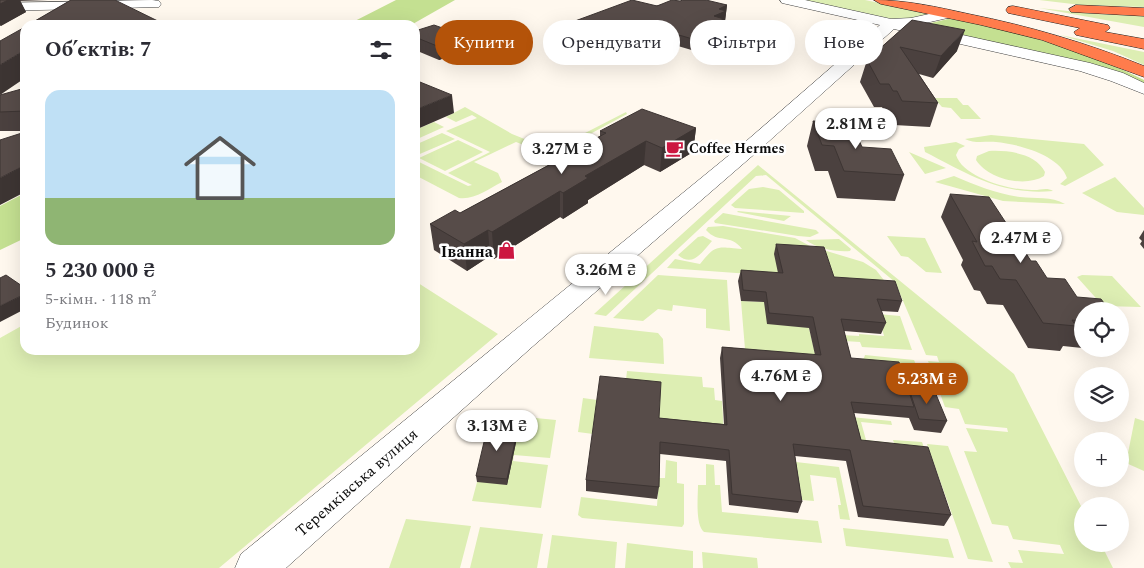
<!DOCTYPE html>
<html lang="uk">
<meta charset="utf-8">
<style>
:root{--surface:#fff;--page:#f7f7f7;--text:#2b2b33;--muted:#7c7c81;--accent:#b45309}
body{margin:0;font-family:Spectral,serif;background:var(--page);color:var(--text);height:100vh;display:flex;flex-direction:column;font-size:19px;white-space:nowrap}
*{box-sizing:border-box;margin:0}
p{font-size:16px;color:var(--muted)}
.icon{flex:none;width:28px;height:28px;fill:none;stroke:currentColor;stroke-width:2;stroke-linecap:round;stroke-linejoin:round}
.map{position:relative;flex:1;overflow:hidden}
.side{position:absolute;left:20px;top:20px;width:400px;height:335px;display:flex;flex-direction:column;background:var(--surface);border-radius:15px;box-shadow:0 5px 20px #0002}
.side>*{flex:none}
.banner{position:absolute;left:435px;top:20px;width:475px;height:45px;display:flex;gap:10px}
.buttons{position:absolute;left:1074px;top:302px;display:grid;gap:10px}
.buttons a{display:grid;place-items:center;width:55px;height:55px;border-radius:50%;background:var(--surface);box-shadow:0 5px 20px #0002;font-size:25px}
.price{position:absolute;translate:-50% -42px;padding:0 11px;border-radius:18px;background:#fff;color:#222;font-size:16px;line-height:32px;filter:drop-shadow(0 1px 2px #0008)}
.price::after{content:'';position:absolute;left:50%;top:30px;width:15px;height:11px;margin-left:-8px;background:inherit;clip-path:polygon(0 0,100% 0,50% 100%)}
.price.current{background:var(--accent);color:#fff}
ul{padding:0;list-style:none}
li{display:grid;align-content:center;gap:10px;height:265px;padding:0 25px}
li span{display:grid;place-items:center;height:155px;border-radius:15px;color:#555}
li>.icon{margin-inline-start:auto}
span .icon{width:90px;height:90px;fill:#fffc;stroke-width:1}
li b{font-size:21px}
h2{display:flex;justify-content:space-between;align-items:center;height:60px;padding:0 25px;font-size:21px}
.chip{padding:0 18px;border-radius:22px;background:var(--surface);box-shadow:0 5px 20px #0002;font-size:18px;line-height:45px}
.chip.current{background:var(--accent);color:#fff}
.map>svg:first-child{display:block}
</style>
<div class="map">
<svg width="1144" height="568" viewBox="0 0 1144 568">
<rect width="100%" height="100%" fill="#fff8ee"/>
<path fill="#ddeeb3" d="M803,0H865L933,14L903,20L887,18Z
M1039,0H1144V7L1081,5Z
M1039,8L1097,14L1144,16V27Z
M1060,35L1144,52V65L1113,51Z
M934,98H957L963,105H968L981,119H961L951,108L942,107Z
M465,107L512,134L552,150L626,112L627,114L579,140L576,139L571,142L573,143C547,157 542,152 516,142L474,162L498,173L502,182C488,189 475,200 459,198L415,175V160L468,186L472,185L448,173L490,152L446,131L477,118L472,115L456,122L446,117Z
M434,122L444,127L415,140V130Z
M442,133L455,139L415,156V145Z
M991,135L1084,144L1104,165L1065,186L1060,184L1067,178C1060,155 1018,144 996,142C985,141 975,144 965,139Z
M458,140L483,152L445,171L419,158Z
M956,142L965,146L959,149L956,155C963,178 1012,191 1034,190C1041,190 1047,187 1053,191C1002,196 968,174 925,152L924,147Z
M989,151C1007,150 1036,153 1045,172L1044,176C1025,188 988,179 976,160L977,156Z
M909,152L946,168L925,174Z
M758,165L1014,374L1082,508V544H1101L1113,568H1011L1008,562L1023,563L1018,550L1064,554L1060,545L1013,539L1008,526L992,524L964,451L977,452L966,428L1008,432L1007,428L965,424L959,409L945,407L928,361L939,362L937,356L926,355L895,282L766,175L756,176L606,316L594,314Z
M954,176C975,185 997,194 1020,197C1036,199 1051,196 1065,204L1003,201L935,182Z
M1115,177L1144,208V215L1117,212L1082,193Z
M763,187L779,190L804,211V213L735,208L731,205L749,189Z
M738,211L791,216L784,221L737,212Z
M723,213L816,230L819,233L810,237L798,236L715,223L714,221Z
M723,226L795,238L810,246L863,262L876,270L887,284L667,268L675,259L700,264C716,244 717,247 742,249C730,233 718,244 706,230L708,227Z
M703,236L712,241C702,252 693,268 678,255L698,237Z
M887,236L925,238L942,273L926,272L908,257L901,256Z
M839,239L851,249L850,251C836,252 817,249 806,240Z
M658,275L727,280L730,331L706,328V309L673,305L672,311L658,309L643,321L613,318Z
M1082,275L1112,276L1141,307L1103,306L1077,277Z
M415,281L498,334L219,568H0V338L25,324V350H415Z
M741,301L764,302L809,328L818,366L745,349Z
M878,314L900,316L912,350L862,347L860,342L844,341L842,335L859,336V334L884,336Z
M594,326L658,333L663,339L664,364L589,358Z
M865,355L914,360L931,400L906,398L860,360L864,358Z
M627,371L702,377L703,387L714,388L715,400L722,401L724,435L658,429L625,389Z
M583,398L597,400L593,434L578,432Z
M495,414L556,420L550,458L514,455L513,461L548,465L541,508L472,501Z
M851,417L891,421L892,425L861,422L866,440L894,443L893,440L922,442L925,450L857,443Z
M1135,418L1144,421V471L1126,463Z
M927,444L948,446L993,562L968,559Z
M666,460L677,462V483L684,484V524L682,527L582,518L578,515L581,497L657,506L659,478H665Z
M796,462L839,467L850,520L840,519L838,505H841L836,478L810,475L814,501L802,500Z
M706,464L714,465L715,485H720L722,512L818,521L822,543L704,532C695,525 698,496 698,485H706Z
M406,519L471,526L460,568H389Z
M480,527L543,534L537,568H470Z
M843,528L948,539L954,558L846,546Z
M552,535L617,542L615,568H547Z
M627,543L693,551V568H625Z
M702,552L757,558L758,568H703Z"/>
<path fill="#c4e091" d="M396,0H455L411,25H347Z
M948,19C965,19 981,25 997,28C1048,41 1097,56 1144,80V88L925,28L922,25Z
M25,193V238L0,250V206Z"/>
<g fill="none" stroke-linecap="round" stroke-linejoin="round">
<defs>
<path id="street" d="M152,0L159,1L161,4L159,7L0,11V3Z
M780,0H805L891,19L911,18L947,10L952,11L954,14L952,17L917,25L1090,63L1123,73L1144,83V94L1111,81L1080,71L894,29L758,151L532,347L286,568H235L241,554L744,143L880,25L782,3Z"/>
<path id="highway" d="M874,0C907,0 937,7 969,14C1029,26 1087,43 1144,66V77L1042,40L981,25L881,4Z
M1076,5L1144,8V16L1071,12L1069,9Z
M1013,6L1108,25L1110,28L1105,32L1144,39V49L1076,35L1074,32L1080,28L1008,13L1006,10L1008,7Z"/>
</defs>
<use href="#street" stroke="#404040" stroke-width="1"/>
<use href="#highway" stroke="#1e1e1e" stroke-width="1"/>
<use href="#street" fill="#fff" fill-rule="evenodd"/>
<use href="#highway" fill="#ff7c4c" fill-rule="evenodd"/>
</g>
<path fill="#4b413f" d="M0,0H48L20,1L26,12L0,26Z
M71,0L166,25H28Z
M680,1L727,5L725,21H724L722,38L695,51L671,44L649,54L575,32V21Z
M912,20L957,51L933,78L919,74L938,103L930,127L894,125L889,115H886L882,107H874L860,82L867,60Z
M415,31L467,50L439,60L415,50Z
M25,89V131H0V112Z
M813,121L862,147L904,175L895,201L837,198L828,171H815L807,146Z
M696,128L693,152L660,172L644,165L588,200V203L563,219L560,217L494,259L490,256L467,271L434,250L430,224L460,213L573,152V151L600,136V131Z
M950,194L1031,261L1047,278L1082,311V348L1063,346L1060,351L1028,348L1003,305L987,304L980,291L974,290L961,265L963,260L941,217Z
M1144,230V249L1140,244L1142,241L1139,238Z
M776,244L834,277L902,301L898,312L881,311L886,323L881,334L844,331L851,358L908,390L947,421L941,433L914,430L909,418L854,413L861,440L951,515L944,526L858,517L846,461L795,456L802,502L798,513L729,505L726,461L660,454L659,487L657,499L586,491V480L659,418L724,424L720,358L722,347L815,355L809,328L767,324L764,302L741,301L738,281L741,270L778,273L774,254Z
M518,428V433L507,485L477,482L476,476Z"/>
<path fill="#3d3533" d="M8,0H20L26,12L1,26L0,24V4Z
M727,5L725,21H724L722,38L695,51L696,40L719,9Z
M72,21L73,25H65Z
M965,30L957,51L933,78L941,56Z
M672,33L671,44L649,54L650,43Z
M465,36L467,50L439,60L437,46Z
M25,50V78L0,95V65Z
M452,95L454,113L415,130V110Z
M696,128L693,152L660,172L662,148Z
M646,141L644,165L588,200V203L563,219V193L585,176Z
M25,165V192L0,205V178Z
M560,191V217L494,259L492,232Z
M488,230L490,256L467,271L464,244Z
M25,294V309L0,322V306Z
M518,428V433L507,485V479Z"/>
<path fill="#574c49" stroke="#3d3533" d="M0,0H8L0,4Z
M71,0H115L166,25H117L109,21H72L65,25H28Z
M632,0L657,6L672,0L680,1L683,0H706L727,5L719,9L726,11L714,16L724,19L713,24L724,27L696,40L672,33L650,43L575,21Z
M912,20L965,30L941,56L900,47L938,103L902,101L897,91H893L889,84H880L867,60Z
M434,25L465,36L437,46L415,37V31Z
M25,27V50L0,65V41Z
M415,80L452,95L415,110Z
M25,88V111L0,112V95Z
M642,109L696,128L662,148L646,141L585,176L588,178L563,193L560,191L492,232L488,230L464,244L430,224L455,210L460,213L575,151H573L606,133L600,131Z
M813,121L851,123L862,147L891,149L904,175L844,171L834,146L822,145Z
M25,132V165L0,178V140Z
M950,194L989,197L1031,261H1036L1047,278L1065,279L1077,297L1101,299L1110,311H1082V321L1072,320L1076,326L1043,323L1016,280L1000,279L992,266H985L972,241L977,242Z
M776,244L824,247L834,277L895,281L902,301L877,299L886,323L841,319L851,358L899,362L914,407L851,402L861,440L928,447L951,515L863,506L850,450L793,444L802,502L732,494L729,450L696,446L660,442L659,487L586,480L600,376L661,382L659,418L727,425L722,347L821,355L813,317L769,313L766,292L743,290L741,270L783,273Z
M6,275L25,288V294L0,306V278Z
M909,389L935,392L947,421L919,419Z
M488,425L518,428L507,479L476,476Z"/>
<defs>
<symbol id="cafe-bare" viewBox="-9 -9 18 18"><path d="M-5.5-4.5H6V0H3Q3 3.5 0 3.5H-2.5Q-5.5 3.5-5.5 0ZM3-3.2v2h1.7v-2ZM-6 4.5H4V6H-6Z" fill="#cc1741" stroke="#fff" stroke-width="2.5" paint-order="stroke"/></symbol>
<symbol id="shop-bare" viewBox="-9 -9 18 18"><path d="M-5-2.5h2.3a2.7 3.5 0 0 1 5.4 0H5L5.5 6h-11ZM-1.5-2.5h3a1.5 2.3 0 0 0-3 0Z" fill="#cc1741" stroke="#fff" stroke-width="2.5" paint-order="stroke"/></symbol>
</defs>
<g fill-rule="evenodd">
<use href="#cafe-bare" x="662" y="136" width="25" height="25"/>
<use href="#shop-bare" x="494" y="238" width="25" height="25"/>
</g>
<g text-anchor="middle" stroke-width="5" stroke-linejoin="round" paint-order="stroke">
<g font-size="14" font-weight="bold" fill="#0d0d0d" stroke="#fff" text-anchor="start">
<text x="689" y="153">Coffee Hermes</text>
</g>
<g font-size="16" font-weight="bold" fill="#0d0d0d" stroke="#fff" text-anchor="end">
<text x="493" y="257">Іванна</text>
</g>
<g font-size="16" fill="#0d0d0d" stroke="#fff">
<text transform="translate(356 482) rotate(-41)" y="6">Теремківська вулиця</text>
</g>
</g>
</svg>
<div class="buttons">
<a><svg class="icon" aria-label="locate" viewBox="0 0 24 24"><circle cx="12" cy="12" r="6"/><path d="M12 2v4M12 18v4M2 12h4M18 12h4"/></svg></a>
<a><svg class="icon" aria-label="layers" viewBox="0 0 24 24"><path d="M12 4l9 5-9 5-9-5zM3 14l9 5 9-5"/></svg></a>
<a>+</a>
<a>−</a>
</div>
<b class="price" style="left:856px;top:150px">2.81M ₴</b>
<b class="price" style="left:562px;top:175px">3.27M ₴</b>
<b class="price" style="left:1021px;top:264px">2.47M ₴</b>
<b class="price" style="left:606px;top:296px">3.26M ₴</b>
<b class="price" style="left:781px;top:402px">4.76M ₴</b>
<b class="price current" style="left:927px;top:405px">5.23M ₴</b>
<b class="price" style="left:497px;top:452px">3.13M ₴</b>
<div class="banner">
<a class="chip current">Купити</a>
<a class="chip">Орендувати</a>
<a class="chip">Фільтри</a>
<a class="chip">Нове</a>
</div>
<section class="side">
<h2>Об’єктів: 7<svg class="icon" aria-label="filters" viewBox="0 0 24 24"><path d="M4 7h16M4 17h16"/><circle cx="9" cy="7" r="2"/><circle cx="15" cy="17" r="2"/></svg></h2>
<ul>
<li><span style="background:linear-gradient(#bfe0f5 70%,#8fb573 0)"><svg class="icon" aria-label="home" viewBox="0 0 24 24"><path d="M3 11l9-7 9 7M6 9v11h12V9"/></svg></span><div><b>5 230 000 ₴</b><p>5-кімн. · 118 m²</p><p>Будинок</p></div></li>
</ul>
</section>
</div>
